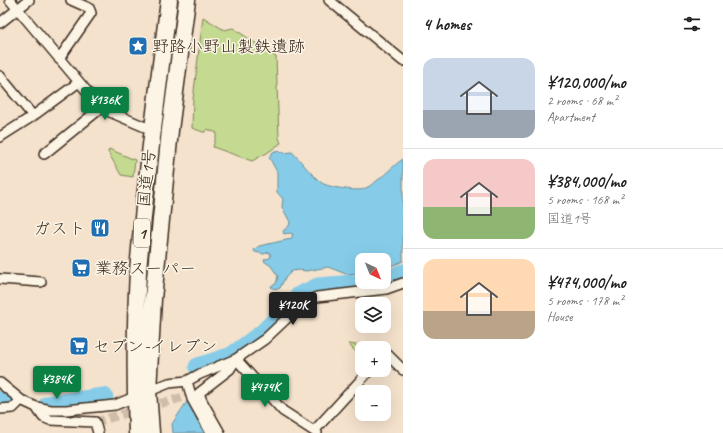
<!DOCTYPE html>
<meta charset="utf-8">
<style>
:root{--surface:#fff;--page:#f2f2f2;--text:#222;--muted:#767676;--line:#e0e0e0;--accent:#0b8043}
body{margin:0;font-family:Caveat,"Klee One",sans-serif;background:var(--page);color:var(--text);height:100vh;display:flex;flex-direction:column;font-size:15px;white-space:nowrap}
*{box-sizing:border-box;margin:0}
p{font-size:13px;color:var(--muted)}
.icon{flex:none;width:22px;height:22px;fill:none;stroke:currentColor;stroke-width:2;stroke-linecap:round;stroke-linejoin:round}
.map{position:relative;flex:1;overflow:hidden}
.drawer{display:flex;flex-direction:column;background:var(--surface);width:320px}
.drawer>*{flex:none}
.needle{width:26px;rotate:137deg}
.buttons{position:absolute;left:355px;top:253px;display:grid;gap:8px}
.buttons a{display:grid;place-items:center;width:36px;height:36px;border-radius:8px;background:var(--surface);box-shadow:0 4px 16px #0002;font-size:20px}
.price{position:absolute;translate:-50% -34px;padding:0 9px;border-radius:4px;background:var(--accent);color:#fff;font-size:13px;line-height:26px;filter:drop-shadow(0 1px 2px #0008)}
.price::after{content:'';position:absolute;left:50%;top:24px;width:12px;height:9px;margin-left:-6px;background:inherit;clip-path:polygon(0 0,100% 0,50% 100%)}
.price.selected{background:#222;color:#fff}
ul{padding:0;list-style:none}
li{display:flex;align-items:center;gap:12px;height:100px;padding:0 20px}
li+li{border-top:1px solid var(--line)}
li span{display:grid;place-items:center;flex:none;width:112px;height:80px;border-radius:12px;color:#555}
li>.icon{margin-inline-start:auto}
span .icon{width:48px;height:48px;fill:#fffc;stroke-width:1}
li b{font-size:17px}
h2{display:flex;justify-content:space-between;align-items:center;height:48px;padding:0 20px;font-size:17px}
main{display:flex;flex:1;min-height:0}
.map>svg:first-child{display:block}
</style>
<main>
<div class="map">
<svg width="403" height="433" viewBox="0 0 403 433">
<rect width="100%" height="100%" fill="#f4e2cc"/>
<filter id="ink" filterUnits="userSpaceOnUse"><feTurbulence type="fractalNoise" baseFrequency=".025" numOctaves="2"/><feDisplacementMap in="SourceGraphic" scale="8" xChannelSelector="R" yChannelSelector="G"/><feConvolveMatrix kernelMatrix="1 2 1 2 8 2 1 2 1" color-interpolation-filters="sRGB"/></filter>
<g filter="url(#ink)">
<path fill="#c3da90" stroke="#7f8257" d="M203,17L224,30L233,28L276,57L279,138L281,143L267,153L252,161L213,147L217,133L207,129L205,132H203L192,128L193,99Z
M109,149L135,160L133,177L121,175L108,152Z
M348,344L381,348H362V358Z"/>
<path fill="#86cce8" stroke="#688b97" d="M277,151L283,153L292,152C300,160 314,178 322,183C327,187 358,192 364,189C379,182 390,168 403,159V261L384,269V260H362V273L346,274L328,267L306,271L300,270L292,271L285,278L280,288L278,289L272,288L271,286L276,284L278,276L271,266L264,261L265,259L270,258L271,255L269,252L264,254L255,252L254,250L259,246L291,239L293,234L289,233L284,234L283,232L284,230L289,226L290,222L282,207L283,199L277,192V172L269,157L273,152Z
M188,400L206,433H173L172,424Z"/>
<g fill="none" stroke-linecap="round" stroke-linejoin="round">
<path stroke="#86cce8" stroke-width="19" d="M384,281L403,273
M198,367L232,356L263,333L299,296L318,287L379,282
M0,401H11
M48,405L104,397"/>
<path stroke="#cfbda9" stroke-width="9" stroke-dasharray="9 4.5" stroke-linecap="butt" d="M95,422L198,393"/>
<defs>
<path id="street" d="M10,0L101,108L152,130
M329,0L403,61
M0,23L29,0
M59,59L91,13L89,8L71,0
M0,76L33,116L79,82
M0,137L33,116
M44,154L101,108
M0,279L41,282
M384,355L386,353L403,370
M187,381L192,399L211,433
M0,383L21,400L36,407L51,410H66L115,405L169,383L187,381L200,374L236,359L265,339L303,303L317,297L386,289L403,283
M36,407L43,417L50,420L95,422L98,433
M0,409L13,408L21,400
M314,431L370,370
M220,433L202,401L199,393L230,369L236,359L283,411L317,433"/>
<path id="highway" d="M137,433C135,379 135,326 138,272C145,181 158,91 169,0
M151,433L148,391L153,299L170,130L187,0"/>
</defs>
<use href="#street" stroke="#3b2a1e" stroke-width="12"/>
<use href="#highway" stroke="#3b2a1e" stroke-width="19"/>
<use href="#street" stroke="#fcf5e5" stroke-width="9"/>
<use href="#highway" stroke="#fcf5e5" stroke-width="16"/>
</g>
</g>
<defs>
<symbol id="sight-square" viewBox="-11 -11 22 22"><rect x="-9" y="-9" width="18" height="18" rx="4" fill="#1f6fb2" stroke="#fcf5e5"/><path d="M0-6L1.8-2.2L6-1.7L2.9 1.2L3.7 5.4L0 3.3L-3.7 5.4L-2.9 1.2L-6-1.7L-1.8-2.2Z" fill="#fff"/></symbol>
<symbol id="restaurant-square" viewBox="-11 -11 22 22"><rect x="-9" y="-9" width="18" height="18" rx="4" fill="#1f6fb2" stroke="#fcf5e5"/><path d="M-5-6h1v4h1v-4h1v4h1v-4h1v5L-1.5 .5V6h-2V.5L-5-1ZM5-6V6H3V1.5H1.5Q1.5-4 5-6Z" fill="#fff"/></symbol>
<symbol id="supermarket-square" viewBox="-11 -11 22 22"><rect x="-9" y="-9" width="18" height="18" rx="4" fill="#1f6fb2" stroke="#fcf5e5"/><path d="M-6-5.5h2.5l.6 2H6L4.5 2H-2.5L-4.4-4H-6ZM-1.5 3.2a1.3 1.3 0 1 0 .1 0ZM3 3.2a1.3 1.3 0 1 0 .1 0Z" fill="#fff"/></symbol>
</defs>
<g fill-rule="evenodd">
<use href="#sight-square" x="127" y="35" width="22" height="22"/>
<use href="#restaurant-square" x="89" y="217" width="22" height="22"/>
<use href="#supermarket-square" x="70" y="257" width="22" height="22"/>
<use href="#supermarket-square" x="68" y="335" width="22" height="22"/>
</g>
<g text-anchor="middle" stroke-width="3" stroke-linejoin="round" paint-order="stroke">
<rect fill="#fcf5e5" stroke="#75675a" stroke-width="1" x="134" y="219" width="16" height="28" rx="3"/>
<g font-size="16" font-weight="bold" fill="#3b2a1e">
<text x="142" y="239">1</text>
</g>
<g font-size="17" fill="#3b2a1e" stroke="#fcf5e5" text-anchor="start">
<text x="152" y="52">野路小野山製鉄遺跡</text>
<text x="86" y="234" text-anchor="end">ガスト</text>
<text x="95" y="274">業務スーパー</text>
<text x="93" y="352">セブン-イレブン</text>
</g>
<g font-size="17" fill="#3b2a1e" stroke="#fcf5e5">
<text transform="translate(146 178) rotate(-84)" y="6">国道1号</text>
</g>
</g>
</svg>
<div class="buttons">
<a><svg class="needle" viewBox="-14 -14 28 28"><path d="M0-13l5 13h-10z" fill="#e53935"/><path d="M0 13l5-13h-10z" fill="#767676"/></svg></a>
<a><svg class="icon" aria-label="layers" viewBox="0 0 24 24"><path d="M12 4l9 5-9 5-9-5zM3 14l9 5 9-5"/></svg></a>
<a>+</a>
<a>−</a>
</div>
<b class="price" style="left:105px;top:121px">¥136K</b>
<b class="price selected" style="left:293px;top:326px">¥120K</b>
<b class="price" style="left:57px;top:400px">¥384K</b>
<b class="price" style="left:265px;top:408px">¥474K</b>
</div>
<section class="drawer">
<h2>4 homes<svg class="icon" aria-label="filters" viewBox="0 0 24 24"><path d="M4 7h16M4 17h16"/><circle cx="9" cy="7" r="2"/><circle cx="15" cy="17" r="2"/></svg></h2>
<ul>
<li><span style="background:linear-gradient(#c9d6e8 65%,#9aa5b1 0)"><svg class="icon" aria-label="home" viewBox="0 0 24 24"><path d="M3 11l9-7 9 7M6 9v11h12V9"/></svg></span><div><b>¥120,000/mo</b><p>2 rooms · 68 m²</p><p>Apartment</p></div></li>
<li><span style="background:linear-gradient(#f6c9c9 60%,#8fb573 0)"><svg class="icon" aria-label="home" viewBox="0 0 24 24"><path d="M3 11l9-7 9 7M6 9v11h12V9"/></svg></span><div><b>¥384,000/mo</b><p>5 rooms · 168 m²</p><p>国道1号</p></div></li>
<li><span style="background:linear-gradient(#ffd9b3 65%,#b9a48a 0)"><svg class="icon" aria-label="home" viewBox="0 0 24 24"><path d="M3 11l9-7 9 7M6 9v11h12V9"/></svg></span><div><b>¥474,000/mo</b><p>5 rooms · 178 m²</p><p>House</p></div></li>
</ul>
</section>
</main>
